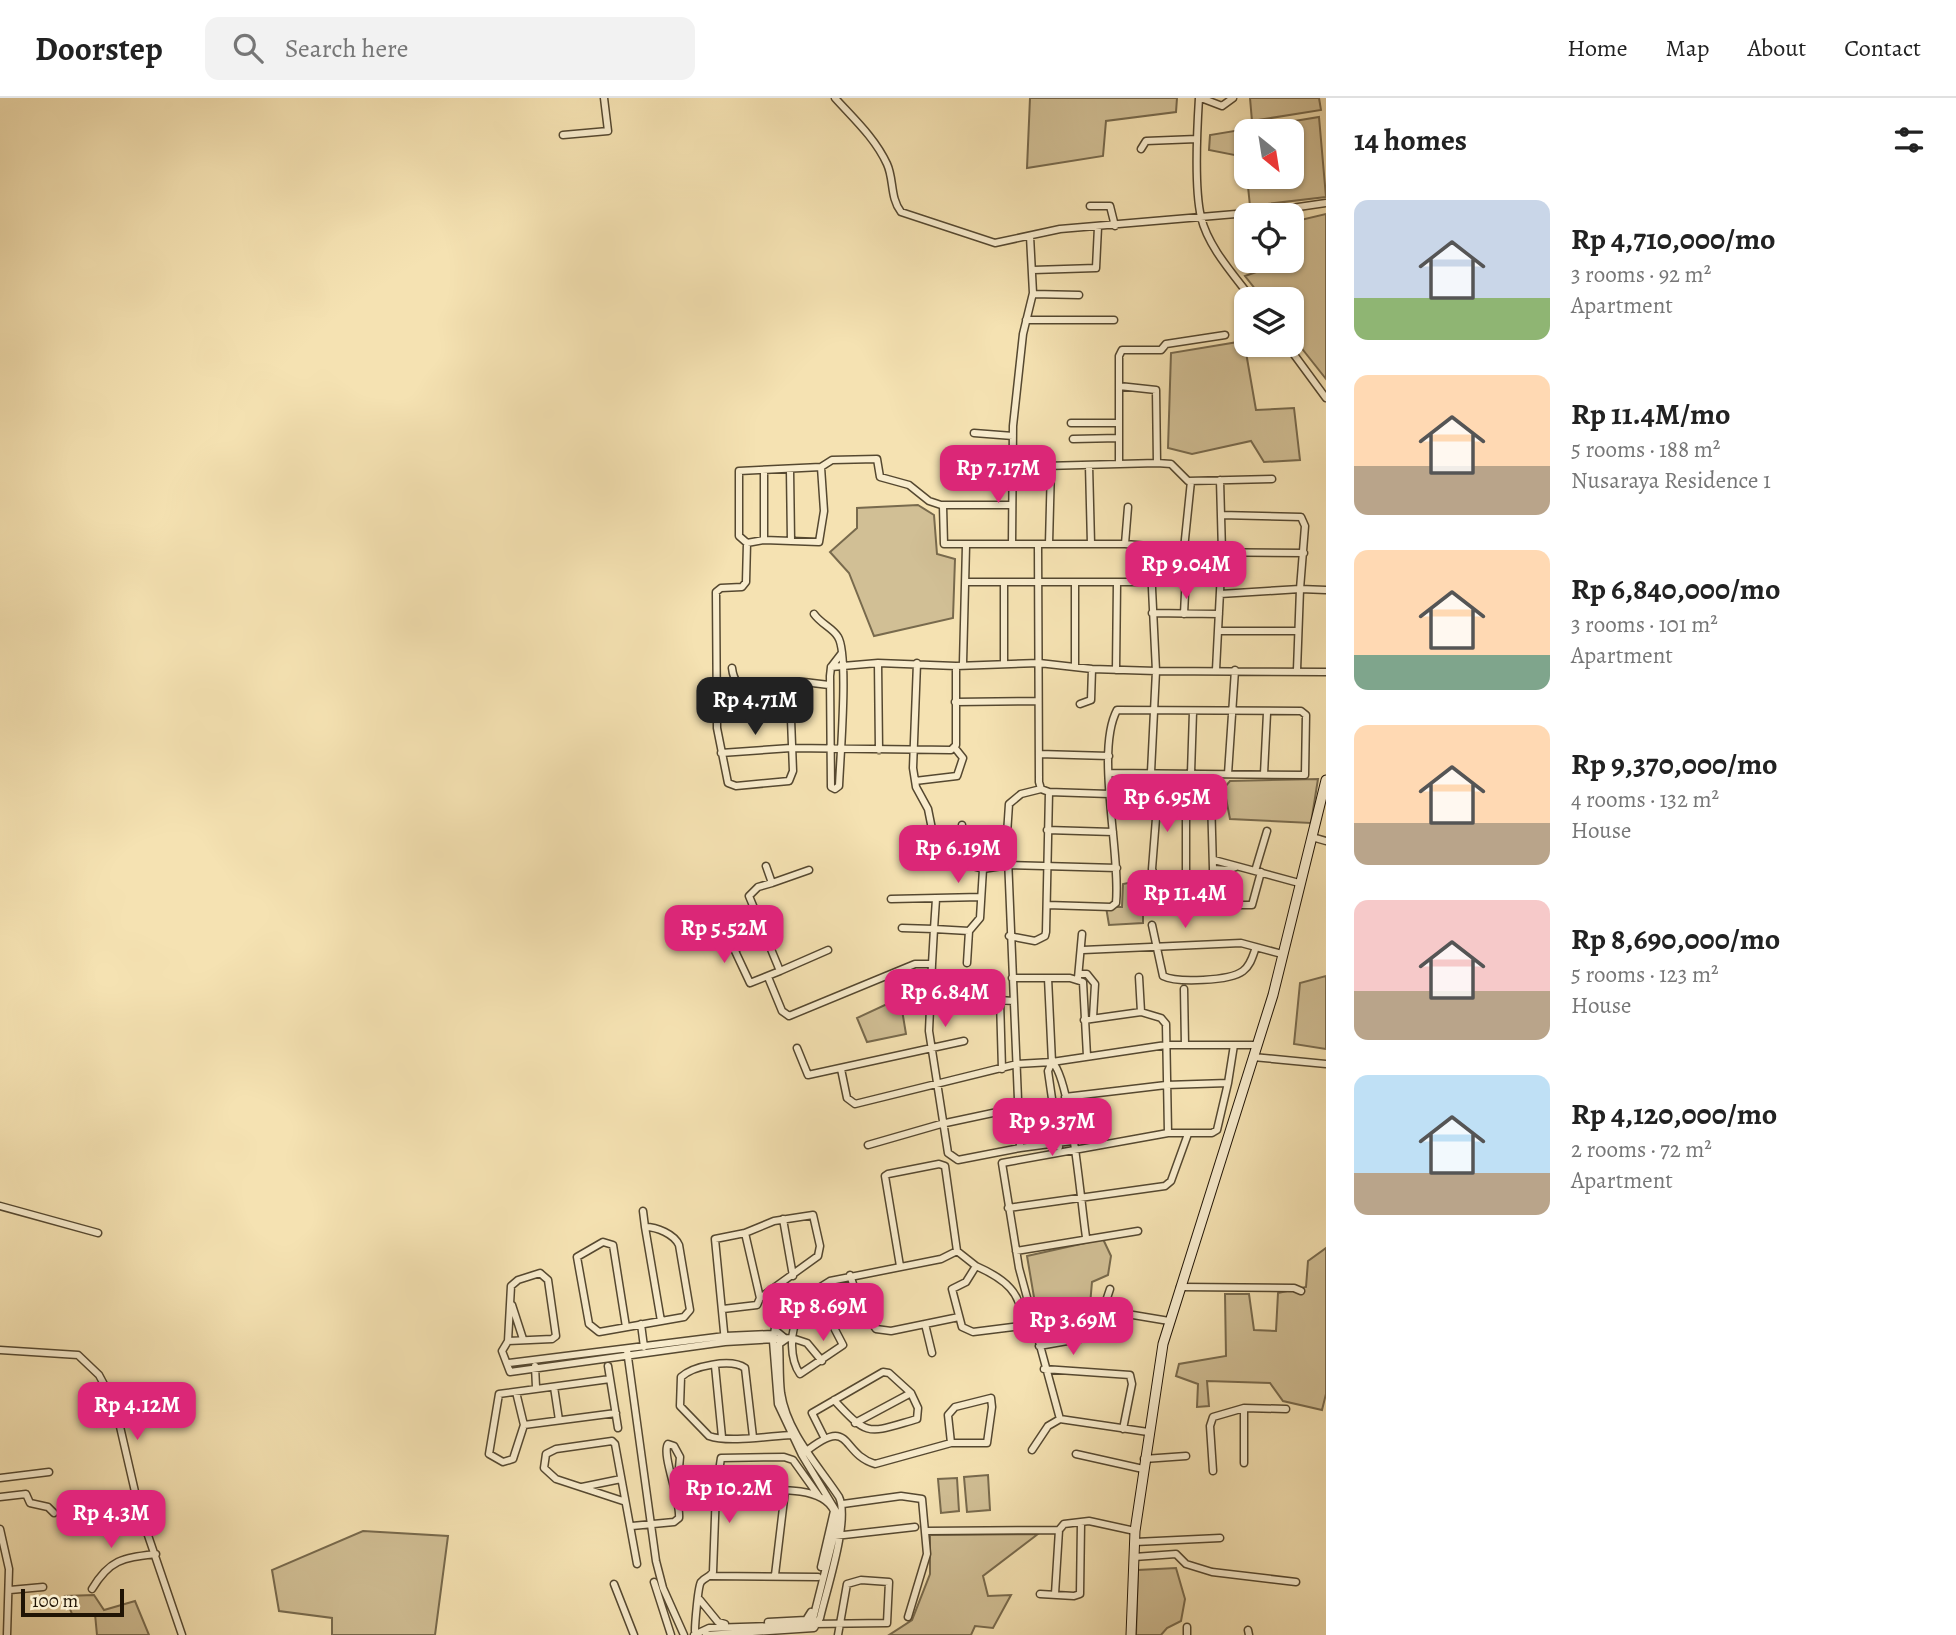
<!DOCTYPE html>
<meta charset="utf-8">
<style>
:root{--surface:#fff;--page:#f2f2f2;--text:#222;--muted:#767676;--line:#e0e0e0;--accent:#db2777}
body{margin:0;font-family:Alegreya,serif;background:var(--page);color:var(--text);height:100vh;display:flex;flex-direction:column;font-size:26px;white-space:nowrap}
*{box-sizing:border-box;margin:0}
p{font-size:23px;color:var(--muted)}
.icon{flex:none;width:38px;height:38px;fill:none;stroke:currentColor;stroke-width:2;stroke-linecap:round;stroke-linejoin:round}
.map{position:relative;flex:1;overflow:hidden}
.side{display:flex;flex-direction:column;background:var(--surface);width:630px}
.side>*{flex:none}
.needle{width:46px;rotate:150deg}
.controls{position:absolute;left:1234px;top:21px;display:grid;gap:14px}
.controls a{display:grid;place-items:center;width:70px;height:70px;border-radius:14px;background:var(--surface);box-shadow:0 2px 5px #0004;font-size:35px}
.scale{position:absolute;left:21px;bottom:18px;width:103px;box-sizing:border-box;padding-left:7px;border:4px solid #201405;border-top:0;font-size:19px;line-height:24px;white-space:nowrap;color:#201405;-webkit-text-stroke:5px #f8eccd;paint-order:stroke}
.price{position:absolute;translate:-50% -60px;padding:0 16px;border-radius:14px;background:var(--accent);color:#fff;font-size:23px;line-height:46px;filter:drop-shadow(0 2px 4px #0008)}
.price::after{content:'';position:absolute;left:50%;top:42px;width:21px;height:16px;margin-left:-10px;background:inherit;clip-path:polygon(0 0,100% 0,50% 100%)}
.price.selected{background:#222;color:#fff}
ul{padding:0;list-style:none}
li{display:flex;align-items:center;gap:21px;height:175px;padding:0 28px}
li span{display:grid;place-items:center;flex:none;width:196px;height:140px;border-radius:14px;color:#555}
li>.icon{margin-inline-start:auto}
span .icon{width:84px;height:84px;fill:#fffc;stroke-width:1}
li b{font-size:30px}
h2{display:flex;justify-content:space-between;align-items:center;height:84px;padding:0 28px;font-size:30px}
header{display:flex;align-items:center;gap:42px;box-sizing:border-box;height:98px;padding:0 35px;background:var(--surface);border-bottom:2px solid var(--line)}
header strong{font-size:33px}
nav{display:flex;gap:38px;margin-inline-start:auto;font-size:24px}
.search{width:490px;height:63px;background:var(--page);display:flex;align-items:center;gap:18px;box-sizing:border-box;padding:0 24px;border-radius:14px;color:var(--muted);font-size:26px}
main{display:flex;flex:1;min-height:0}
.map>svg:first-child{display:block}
</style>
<header>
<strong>Doorstep</strong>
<div class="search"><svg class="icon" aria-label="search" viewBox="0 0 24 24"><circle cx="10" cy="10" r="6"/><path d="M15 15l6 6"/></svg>Search here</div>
<nav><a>Home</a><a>Map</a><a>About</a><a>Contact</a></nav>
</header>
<main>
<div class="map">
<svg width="1326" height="1537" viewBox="0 0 1326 1537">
<rect width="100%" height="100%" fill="#f5e2b2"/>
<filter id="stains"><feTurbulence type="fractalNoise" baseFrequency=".00286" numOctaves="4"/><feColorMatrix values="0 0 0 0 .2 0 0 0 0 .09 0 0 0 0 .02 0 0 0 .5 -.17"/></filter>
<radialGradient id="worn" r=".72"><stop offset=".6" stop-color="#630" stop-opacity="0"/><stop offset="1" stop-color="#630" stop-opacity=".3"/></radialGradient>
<path fill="#d1bf95" stroke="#786a4d" stroke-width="2" d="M1030,0H1177L1176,14L1106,23L1103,58L1027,70Z
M1250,0H1319L1321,12L1252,23Z
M1319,19L1326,99L1250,108L1247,79H1292V33H1246V64L1245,59L1209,52L1210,37Z
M1326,116V281L1292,238V201H1263L1245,178L1276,167V163H1292V124Z
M1244,243L1256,312L1294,310L1300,362L1264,364L1251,343L1192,356L1168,350L1171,255Z
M918,407L934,417L937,456L955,461L953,520L874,538L849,475L830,454L857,430V410Z
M1318,681L1311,725L1230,721L1224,690L1230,683Z
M1143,782V825L1109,827L1106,809H1122L1123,786Z
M1326,878V951L1294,946L1300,885Z
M900,900L906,936L867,944L857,920Z
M1103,1141L1111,1158L1108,1177L1092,1184L1090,1207L1037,1217L1027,1158Z
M1326,1150V1296L1322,1312L1283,1303L1270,1285L1207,1283L1209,1308L1197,1309L1198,1286L1176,1278L1179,1266L1226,1258L1225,1196H1249L1254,1232L1276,1233L1278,1195L1306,1189L1308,1163Z
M988,1377L990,1412L967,1414L964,1379Z
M957,1380L959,1413L941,1415L938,1381Z
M363,1433L448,1438L435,1537H332V1520L279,1513L272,1472Z
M1038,1436L983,1478L988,1498L1011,1497L993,1530L975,1528L971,1537H889L912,1522L930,1476V1437Z
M1176,1470L1185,1501L1181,1523L1167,1530L1161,1537H1136L1138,1472Z
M94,1497L104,1512L135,1503L149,1537H97L95,1516H72L65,1498Z"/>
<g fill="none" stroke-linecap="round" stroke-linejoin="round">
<defs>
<path id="street" d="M835,0C854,21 875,40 887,66C894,81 890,100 901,114L995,145L1060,131L1271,113L1326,105
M1199,0C1197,32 1194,89 1201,119C1208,149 1234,177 1252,201
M1201,0L1222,8L1233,0
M563,37L608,33L604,0
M1141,51L1146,43L1197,41
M1090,108H1110L1115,128
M1033,172L1096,170L1098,129
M1033,196L1079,197
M1026,222H1114
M1287,247L1326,300
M1119,288L1156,292L1157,365
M1071,325H1119
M974,335L1013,338
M1073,341L1119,340
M952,353L955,365L963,370L1157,365L1171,366L1188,383L1272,381
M1119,365V258L1122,252H1161L1166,246L1225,237
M1089,367L1091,446
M764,372V442
M790,372L791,443
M943,408L944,446H1125L1184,451
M1221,417L1301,419L1305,428L1300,491L1326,492
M747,445L764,442L819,444L824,413L821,369
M1012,446L1013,328L1023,236L1033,195L1030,138
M1049,446L1051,368
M1125,446L1128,409
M1150,449L1156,573L1151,674L1160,694
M1187,454L1304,455
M965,484H1150
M1220,496L1300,491L1297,572
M1152,515L1219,516
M814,516C821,526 833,530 838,539C849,556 840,661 839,688L835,691L831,689L830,578L831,569L841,556
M1184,516L1187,454L1184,451L1191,383
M1218,533H1297
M878,565L879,652
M917,565L913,670L916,689L928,711L935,746L962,748
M963,565L966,448
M1004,565V484
M1075,568V485
M831,569L878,565L956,568L1039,565L1092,571L1156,573L1326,574
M732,570C735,598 767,604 790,595
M1116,572L1117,485
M1216,572L1222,454L1220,382
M829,587L804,584L795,587L790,595L793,673L789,683L736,688L728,685L717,630L716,494L721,490L742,489L746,484L747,445L739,438V373L821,369L832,362L877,361L880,379L909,387L929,403L941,407H1011
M955,604L1038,603
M1080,606L1091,602L1092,571
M718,618L791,620
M721,655L791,650L951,652L956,647V568
M1039,656L1109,658
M1191,675L1193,614
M1228,676L1235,572
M1264,676L1267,615
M915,683L957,678L963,660L955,650
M1041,691L1021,696L1009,706L1007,736L1020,1050L1072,1043
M1049,694L1109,696
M962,727V765L983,771
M1047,732L1113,734
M1312,739L1326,743
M1214,762L1299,785
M1214,771L1227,772L1236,769
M1255,773L1267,733
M772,785L809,772
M891,801L981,799
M1186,806V695
M1214,806L1211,700L1203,695H1158L1152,771L1163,804L1170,807H1252L1261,774
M1047,807L1111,809L1116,805C1121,755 1095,653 1117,612L1301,613L1306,617L1305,677L1110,675
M1152,827L1163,878C1177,885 1230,883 1243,873C1251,867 1253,857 1256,849
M902,830L934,831L936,801
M765,834L740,847L735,853L750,885L780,873L749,798L758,789L772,785L766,768
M1009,838L1035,843L1045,838L1046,834L1049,694L1041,691L1039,684L1038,447
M1083,852L1241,845L1282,856
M967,865L969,833
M932,866L929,933L948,1055L958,1062L1020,1050
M780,873L828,852
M1079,876H1087L1095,886L1093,920
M768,879L782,913L789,918L915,866H932L934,831L969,833L980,820L983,771L1008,767L1117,770
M1139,879L1141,914L1161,920L1166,926L1168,1035
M1012,880H1070L1083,884L1087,958
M1048,880L1052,964L1048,973L1059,1049
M1078,880L1082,836
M1184,891L1185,947
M1084,922L1141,914
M797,950L808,977L964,943
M1253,959L1326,966
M1052,964C1071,980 1081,1107 1086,1139
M841,971L847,1000L855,1006L1017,966L1052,964L1166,947H1256
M1002,971L1000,902L1013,903
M1228,985L1234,947
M868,1047L941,1026L1021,1009
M0,1108L98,1135
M1008,1110L1165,1088L1171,1083L1188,1036
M643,1113L645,1129
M783,1121L793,1178
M745,1135L760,1200
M1016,1153L1138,1133
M900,1168L885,1078L888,1076L939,1066L945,1068L957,1153
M976,1168C1003,1180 1025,1195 1021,1228L973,1234L962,1229L952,1191L966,1184Z
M850,1177L861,1210L876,1231L891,1233L959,1219
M1180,1189L1294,1190L1301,1193
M1110,1191L1103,1212L1169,1223
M512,1207L523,1241
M814,1210L831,1224L843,1247L800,1276C790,1262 789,1233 799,1219Z
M723,1211L757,1207L760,1200L818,1158L820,1148L813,1117L774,1123L745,1135L715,1141L725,1244
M821,1213L835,1205
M1034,1223L1103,1212
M641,1226L644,1249
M925,1226L932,1255
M626,1229L613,1147L603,1144L577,1159L589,1226L599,1234L684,1219L690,1212L679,1147C674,1136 657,1129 645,1129L661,1223
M508,1243L552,1241L556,1238L548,1182L540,1175L518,1182L511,1188L508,1243L502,1253L510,1274L725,1244L792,1240L807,1245L822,1263
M1039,1248L1107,1236
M0,1252L78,1257L99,1277L115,1307L139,1411L182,1537
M627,1252L656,1463L663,1490L684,1537
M509,1265L725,1238L773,1236
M535,1268L536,1289
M608,1268L618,1330
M715,1268L722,1339
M1044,1271L1130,1277L1132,1286L1123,1331
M554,1289L559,1322
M516,1294L524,1327L513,1361L503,1364L489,1356L499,1296L610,1281
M834,1302C869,1340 868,1335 917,1321L918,1310L911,1295L855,1325
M1060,1321L1019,1170L1002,1065L1168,1035H1212L1217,1032L1228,985L1166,987L1065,999
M524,1327L616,1315
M753,1339L745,1270C731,1260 693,1268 681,1279L680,1308L709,1338C728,1345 770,1338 791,1337
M824,1339L812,1315L883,1274L889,1275L911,1295
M1032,1352L1048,1328L1060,1321L1148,1334
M804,1355C853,1316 839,1355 875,1366L951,1345H987L992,1309L991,1300L955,1309L948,1317L951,1345
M1076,1356L1143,1371
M1144,1361L1186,1358
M1244,1365V1310
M1213,1373L1210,1328L1213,1319L1244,1310L1286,1311
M0,1380L49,1374
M582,1389L621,1381
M716,1393L721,1360L784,1359L793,1362L818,1397
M0,1399L26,1396L30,1405L48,1409L54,1415
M623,1403L556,1381L544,1370L546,1356L556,1351L612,1343L615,1346L637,1466
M843,1406L901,1398L922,1401L927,1456L908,1519
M82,1427L139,1411
M632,1428L674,1424L679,1420C681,1402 661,1356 668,1346L674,1348L680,1359L677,1392
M0,1431L9,1471L7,1537
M926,1433L1059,1432
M835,1438L915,1429
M1135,1444L1220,1440
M1134,1459L1176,1456L1186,1466L1212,1474L1296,1484
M775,1477L785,1393
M710,1478L818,1479
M654,1484L671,1537
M614,1486L634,1537
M92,1491C110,1461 123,1460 156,1456
M10,1492L43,1489
M1040,1496L1074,1498L1080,1496L1081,1425
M1055,1496L1059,1432L1064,1426L1089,1423L1135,1433
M700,1502L718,1524L725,1526
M768,1524L806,1522L811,1514
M813,1526L887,1525L889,1484L861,1482L847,1486L838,1537
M1187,1529V1537
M1248,1532L1249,1537
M695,1533C695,1526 698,1488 701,1484C705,1479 709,1480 713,1474L716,1393C746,1397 819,1380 834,1413L821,1469
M694,1537L709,1530L807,1527L813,1521L839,1418L802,1357L778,1306L773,1243L776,1223L787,1210L830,1183L941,1161L957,1153L976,1168
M706,1537L814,1530L820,1520C826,1493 850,1422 839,1399C818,1367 787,1335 781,1295C779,1279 780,1262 779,1246L786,1241L775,1232"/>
<path id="secondary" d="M1131,1537L1135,1433L1163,1246L1273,897L1326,682"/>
</defs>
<use href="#street" stroke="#554830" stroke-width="9"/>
<use href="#secondary" stroke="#201405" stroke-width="11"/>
<use href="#street" stroke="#f8eccd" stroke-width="6"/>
<use href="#secondary" stroke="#f8eccd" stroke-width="9"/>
</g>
<rect width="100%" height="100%" filter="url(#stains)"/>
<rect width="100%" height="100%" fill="url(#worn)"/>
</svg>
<div class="controls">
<a><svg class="needle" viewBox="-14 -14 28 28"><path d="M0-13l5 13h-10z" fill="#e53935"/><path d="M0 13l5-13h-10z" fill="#767676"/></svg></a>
<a><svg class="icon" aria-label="locate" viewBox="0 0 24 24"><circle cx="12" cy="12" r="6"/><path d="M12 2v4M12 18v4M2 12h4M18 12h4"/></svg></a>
<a><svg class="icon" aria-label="layers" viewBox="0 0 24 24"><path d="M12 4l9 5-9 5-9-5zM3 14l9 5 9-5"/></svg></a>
</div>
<div class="scale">100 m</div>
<b class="price" style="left:998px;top:407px">Rp 7.17M</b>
<b class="price" style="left:1186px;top:503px">Rp 9.04M</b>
<b class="price selected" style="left:755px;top:639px">Rp 4.71M</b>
<b class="price" style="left:1167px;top:736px">Rp 6.95M</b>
<b class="price" style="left:958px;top:787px">Rp 6.19M</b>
<b class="price" style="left:1185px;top:832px">Rp 11.4M</b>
<b class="price" style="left:724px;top:867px">Rp 5.52M</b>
<b class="price" style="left:945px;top:931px">Rp 6.84M</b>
<b class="price" style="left:1052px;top:1060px">Rp 9.37M</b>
<b class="price" style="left:823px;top:1245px">Rp 8.69M</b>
<b class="price" style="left:1073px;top:1259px">Rp 3.69M</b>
<b class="price" style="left:137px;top:1344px">Rp 4.12M</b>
<b class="price" style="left:729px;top:1427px">Rp 10.2M</b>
<b class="price" style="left:111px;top:1452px">Rp 4.3M</b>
</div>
<section class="side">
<h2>14 homes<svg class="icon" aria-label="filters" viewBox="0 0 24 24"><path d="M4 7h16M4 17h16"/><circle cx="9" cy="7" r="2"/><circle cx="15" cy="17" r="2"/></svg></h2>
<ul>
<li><span style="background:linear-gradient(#c9d6e8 70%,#8fb573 0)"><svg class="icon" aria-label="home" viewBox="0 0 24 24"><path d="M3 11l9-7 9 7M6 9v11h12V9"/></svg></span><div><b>Rp 4,710,000/mo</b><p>3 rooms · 92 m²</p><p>Apartment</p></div></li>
<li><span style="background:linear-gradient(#ffd9b3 65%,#b9a48a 0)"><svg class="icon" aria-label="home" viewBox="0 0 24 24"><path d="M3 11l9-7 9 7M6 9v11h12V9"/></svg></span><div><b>Rp 11.4M/mo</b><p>5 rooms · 188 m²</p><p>Nusaraya Residence 1</p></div></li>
<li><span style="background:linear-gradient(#ffd9b3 75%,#7fa58c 0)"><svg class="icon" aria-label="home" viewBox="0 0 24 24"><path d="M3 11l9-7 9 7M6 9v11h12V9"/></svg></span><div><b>Rp 6,840,000/mo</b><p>3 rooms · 101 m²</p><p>Apartment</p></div></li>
<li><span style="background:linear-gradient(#ffd9b3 70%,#b9a48a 0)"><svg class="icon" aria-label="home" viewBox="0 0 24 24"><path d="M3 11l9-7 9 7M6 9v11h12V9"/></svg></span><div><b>Rp 9,370,000/mo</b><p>4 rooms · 132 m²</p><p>House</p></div></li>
<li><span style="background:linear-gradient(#f6c9c9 65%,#b9a48a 0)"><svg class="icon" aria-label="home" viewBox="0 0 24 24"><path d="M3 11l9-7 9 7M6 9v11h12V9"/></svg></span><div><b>Rp 8,690,000/mo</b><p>5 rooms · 123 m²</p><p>House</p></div></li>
<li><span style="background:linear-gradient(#bfe0f5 70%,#b9a48a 0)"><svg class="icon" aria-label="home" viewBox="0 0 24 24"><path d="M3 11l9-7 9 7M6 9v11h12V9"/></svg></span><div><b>Rp 4,120,000/mo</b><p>2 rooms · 72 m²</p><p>Apartment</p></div></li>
</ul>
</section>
</main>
